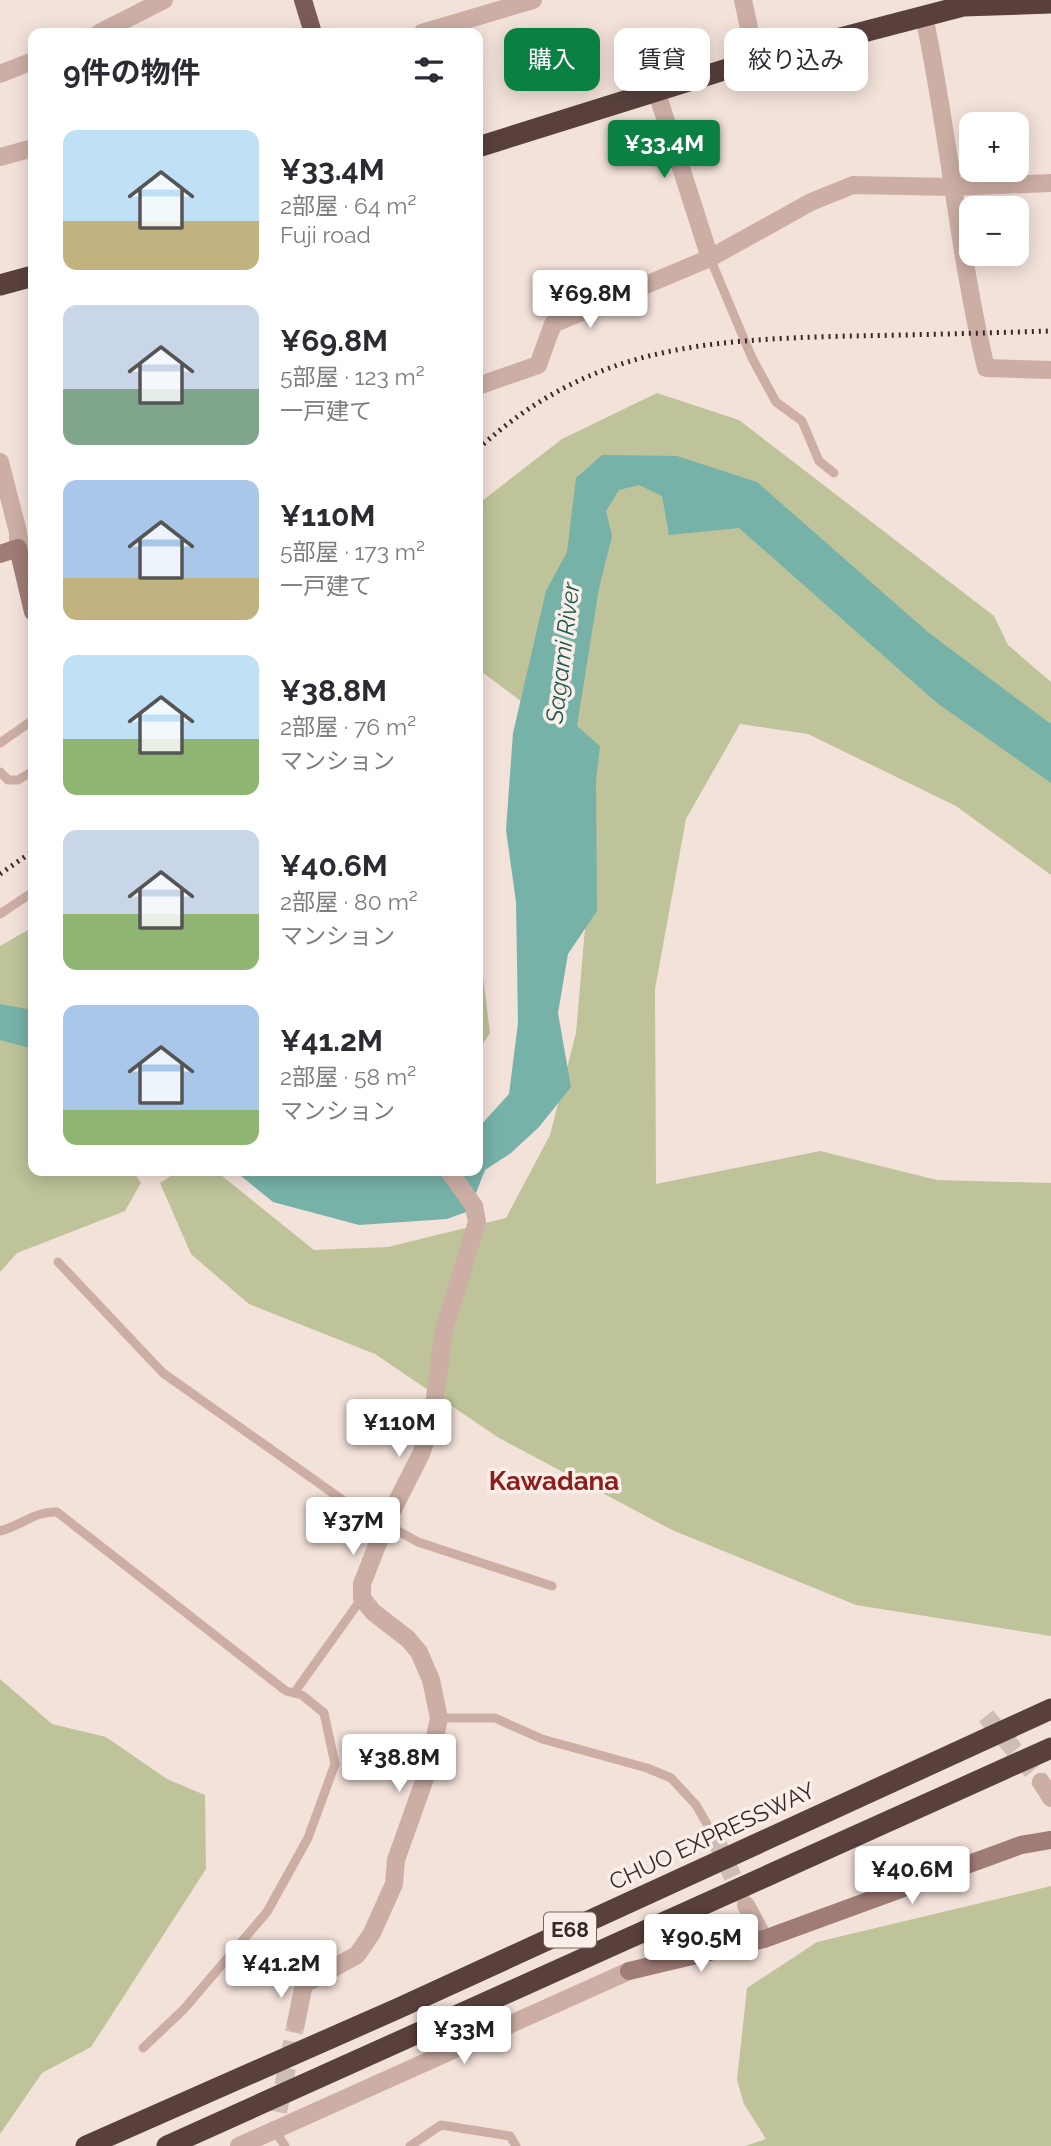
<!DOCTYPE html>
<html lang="ja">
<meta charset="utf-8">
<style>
:root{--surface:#fff;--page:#f2f2f3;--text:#2b2b33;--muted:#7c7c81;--accent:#0b8043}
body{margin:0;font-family:Raleway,"Noto Sans JP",sans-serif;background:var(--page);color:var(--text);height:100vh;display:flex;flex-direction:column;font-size:26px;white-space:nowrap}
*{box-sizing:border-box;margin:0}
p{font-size:23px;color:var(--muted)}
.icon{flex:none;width:38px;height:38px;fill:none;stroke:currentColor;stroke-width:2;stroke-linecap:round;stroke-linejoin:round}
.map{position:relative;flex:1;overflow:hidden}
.drawer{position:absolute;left:28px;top:28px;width:455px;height:1148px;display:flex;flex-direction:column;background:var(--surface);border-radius:14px;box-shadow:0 4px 18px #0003}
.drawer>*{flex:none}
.guide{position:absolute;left:504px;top:28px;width:441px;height:63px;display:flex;gap:14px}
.fabs{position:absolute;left:959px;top:112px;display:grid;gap:14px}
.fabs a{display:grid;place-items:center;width:70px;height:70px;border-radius:14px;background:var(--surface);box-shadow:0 4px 18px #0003;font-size:35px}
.price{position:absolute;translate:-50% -60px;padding:0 16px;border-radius:7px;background:#fff;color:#222;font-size:23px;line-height:46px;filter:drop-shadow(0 2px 4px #0008)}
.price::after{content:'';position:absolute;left:50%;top:42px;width:21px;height:16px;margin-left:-10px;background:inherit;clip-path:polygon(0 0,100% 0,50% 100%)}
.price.active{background:var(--accent);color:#fff}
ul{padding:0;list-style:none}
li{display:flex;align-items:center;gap:21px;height:175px;padding:0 35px}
li span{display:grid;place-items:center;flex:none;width:196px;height:140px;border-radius:14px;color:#555}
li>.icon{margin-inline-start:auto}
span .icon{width:84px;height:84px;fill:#fffc;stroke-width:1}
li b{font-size:30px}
h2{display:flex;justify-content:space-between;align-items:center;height:84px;padding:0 35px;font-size:30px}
.chip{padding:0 24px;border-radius:14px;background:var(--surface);box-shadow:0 4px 18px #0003;font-size:24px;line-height:63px}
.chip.active{background:var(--accent);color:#fff}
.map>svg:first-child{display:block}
</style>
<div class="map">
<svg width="1051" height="2146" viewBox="0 0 1051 2146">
<rect width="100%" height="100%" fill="#f3e2da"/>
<path fill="#bec399" d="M657,393L739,420L994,616L1008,645L1051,682V875L956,806L808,734L740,724L686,819L655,989L656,1184L820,1151L937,1180L1051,1183V1636L856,1605L672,1530L499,1438L375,1354L249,1304L191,1254L160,1183L178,1171H216L314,1250L388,1247L506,1218L550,1135L576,1033L591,859L571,739L478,669V504L562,439Z
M33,927V1171H133L141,1183L125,1211L17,1253L0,1272V946Z
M478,937L490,1033L478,1051Z
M0,1679L52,1724L106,1737L167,1779L205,1795L206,1869L91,2047L42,2073L0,2134Z
M1051,1886V2146H745L766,2139L744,2104L737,2080L747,1988L817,1942Z"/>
<path fill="#77b2a8" d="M602,455L677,456L757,482L929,633L1051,724V783L937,703L739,528L669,535L662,496L639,485L619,490L606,511L612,536L599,588L577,726L600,746L596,781L597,911L568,954L558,1013L571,1087L539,1127L511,1153L485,1170L469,1211L447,1219L359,1225L273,1202L235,1171H478V1128L509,1094L518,1023L516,902L506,830L513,733L546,591L567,552L576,478Z
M0,1004L33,1010V1049L0,1040Z"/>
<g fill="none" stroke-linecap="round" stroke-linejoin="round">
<path stroke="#cdbdb6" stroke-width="18" stroke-dasharray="18 9" stroke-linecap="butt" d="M986,1716L1041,1782
M714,1836L743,1899
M278,2112L296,2023"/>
<path stroke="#ccaea5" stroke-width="9" d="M710,258L752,358L776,402L802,421L819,461L834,473
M0,743L33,720
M0,772L8,780H18L33,771
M0,914L33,892
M58,1262L163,1373L344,1501L418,1542L552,1586
M0,1531C21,1526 34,1511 57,1512L286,1691L302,1695L324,1713L335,1764L308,1838L267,1912L184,2009L143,2048
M294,1693L362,1598
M439,1718H495L542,1739L647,1768L671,1778L696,1805L714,1836
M275,2131L285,2146
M410,2146L441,2125L510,2136L516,2146"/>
<path stroke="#ccaea5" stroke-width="18" d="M743,0L756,60
M924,16C949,133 958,252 986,368L1051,370
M99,33L164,0
M422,33L533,0
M0,74L33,61
M656,90L710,258
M0,157L33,148
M478,386L538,365L553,324L710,258L811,202L853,185L951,187L1051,183
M0,462L18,532V548L33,543
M1041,1782L1051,1798
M746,1905L764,1939
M296,2023L304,1984L357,1955L372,1933L394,1884L396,1860L428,1770L439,1718L431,1680L419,1652L408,1639L373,1612L362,1598V1584L385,1525L421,1454L432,1421L444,1330L477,1222L474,1206L449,1171
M239,2146L629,1971"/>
<path stroke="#a07c76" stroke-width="18" d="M0,554L18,548L33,612
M629,1971L764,1939L1021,1845L1051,1840"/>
<path stroke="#7a5b57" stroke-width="18" d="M303,0L313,33"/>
<path stroke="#59403d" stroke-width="21" d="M478,147L756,60L963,6L1051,3
M0,285L33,276
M86,2146L399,2008L1051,1709
M167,2146L1051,1748"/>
<path stroke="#372927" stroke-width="5" stroke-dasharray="2 5" stroke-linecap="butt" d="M478,449C590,346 705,340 849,336C916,335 984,333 1051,331
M0,874L33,851"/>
</g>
<g text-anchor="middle" stroke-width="7" stroke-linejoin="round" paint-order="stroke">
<rect fill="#fbede7" stroke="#726461" stroke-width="2" x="544" y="1912.5" width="52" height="35" rx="5"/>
<g font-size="21" font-weight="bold" fill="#372927">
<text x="570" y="1937">E68</text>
</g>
<g font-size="23" fill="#372927" stroke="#fbede7">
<text transform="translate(712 1836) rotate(-25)" y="8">CHUO EXPRESSWAY</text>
</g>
<g font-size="24" font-style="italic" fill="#1a5c51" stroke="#fbede7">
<text transform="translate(563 653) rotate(-83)" y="8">Sagami River</text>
</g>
<g font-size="26" font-weight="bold" fill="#8c1d1b" stroke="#fbede7">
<text x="554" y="1490">Kawadana</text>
</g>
</g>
</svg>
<div class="fabs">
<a>+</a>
<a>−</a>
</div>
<b class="price active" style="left:664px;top:180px">¥33.4M</b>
<b class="price" style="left:590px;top:330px">¥69.8M</b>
<b class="price" style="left:399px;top:1459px">¥110M</b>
<b class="price" style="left:353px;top:1557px">¥37M</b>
<b class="price" style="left:399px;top:1794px">¥38.8M</b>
<b class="price" style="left:912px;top:1906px">¥40.6M</b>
<b class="price" style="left:701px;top:1974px">¥90.5M</b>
<b class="price" style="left:281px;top:2000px">¥41.2M</b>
<b class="price" style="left:464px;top:2066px">¥33M</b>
<div class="guide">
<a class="chip active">購入</a>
<a class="chip">賃貸</a>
<a class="chip">絞り込み</a>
</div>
<section class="drawer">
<h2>9件の物件<svg class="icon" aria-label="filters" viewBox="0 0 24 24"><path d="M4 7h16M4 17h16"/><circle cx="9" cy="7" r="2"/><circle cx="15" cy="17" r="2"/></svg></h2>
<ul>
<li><span style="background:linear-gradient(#bfe0f5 65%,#c2b280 0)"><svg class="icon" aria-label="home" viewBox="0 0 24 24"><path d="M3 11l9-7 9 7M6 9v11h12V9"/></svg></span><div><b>¥33.4M</b><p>2部屋 · 64 m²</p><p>Fuji road</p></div></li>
<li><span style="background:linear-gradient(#c9d6e8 60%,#7fa58c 0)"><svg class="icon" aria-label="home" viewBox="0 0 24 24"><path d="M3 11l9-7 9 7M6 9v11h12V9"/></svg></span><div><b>¥69.8M</b><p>5部屋 · 123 m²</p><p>一戸建て</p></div></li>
<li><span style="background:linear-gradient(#a9c7e8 70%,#c2b280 0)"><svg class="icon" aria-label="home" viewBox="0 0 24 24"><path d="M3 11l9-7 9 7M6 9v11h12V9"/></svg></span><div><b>¥110M</b><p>5部屋 · 173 m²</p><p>一戸建て</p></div></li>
<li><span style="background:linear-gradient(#bfe0f5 60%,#8fb573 0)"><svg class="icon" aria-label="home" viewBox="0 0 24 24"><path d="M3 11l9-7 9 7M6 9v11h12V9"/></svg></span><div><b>¥38.8M</b><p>2部屋 · 76 m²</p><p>マンション</p></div></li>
<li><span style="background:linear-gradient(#c9d6e8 60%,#8fb573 0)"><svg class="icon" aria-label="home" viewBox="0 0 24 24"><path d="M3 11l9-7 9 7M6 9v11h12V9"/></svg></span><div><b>¥40.6M</b><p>2部屋 · 80 m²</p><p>マンション</p></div></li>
<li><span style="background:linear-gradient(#a9c7e8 75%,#8fb573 0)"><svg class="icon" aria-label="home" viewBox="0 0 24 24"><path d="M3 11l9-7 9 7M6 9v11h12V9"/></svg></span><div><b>¥41.2M</b><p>2部屋 · 58 m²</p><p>マンション</p></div></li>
</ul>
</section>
</div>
